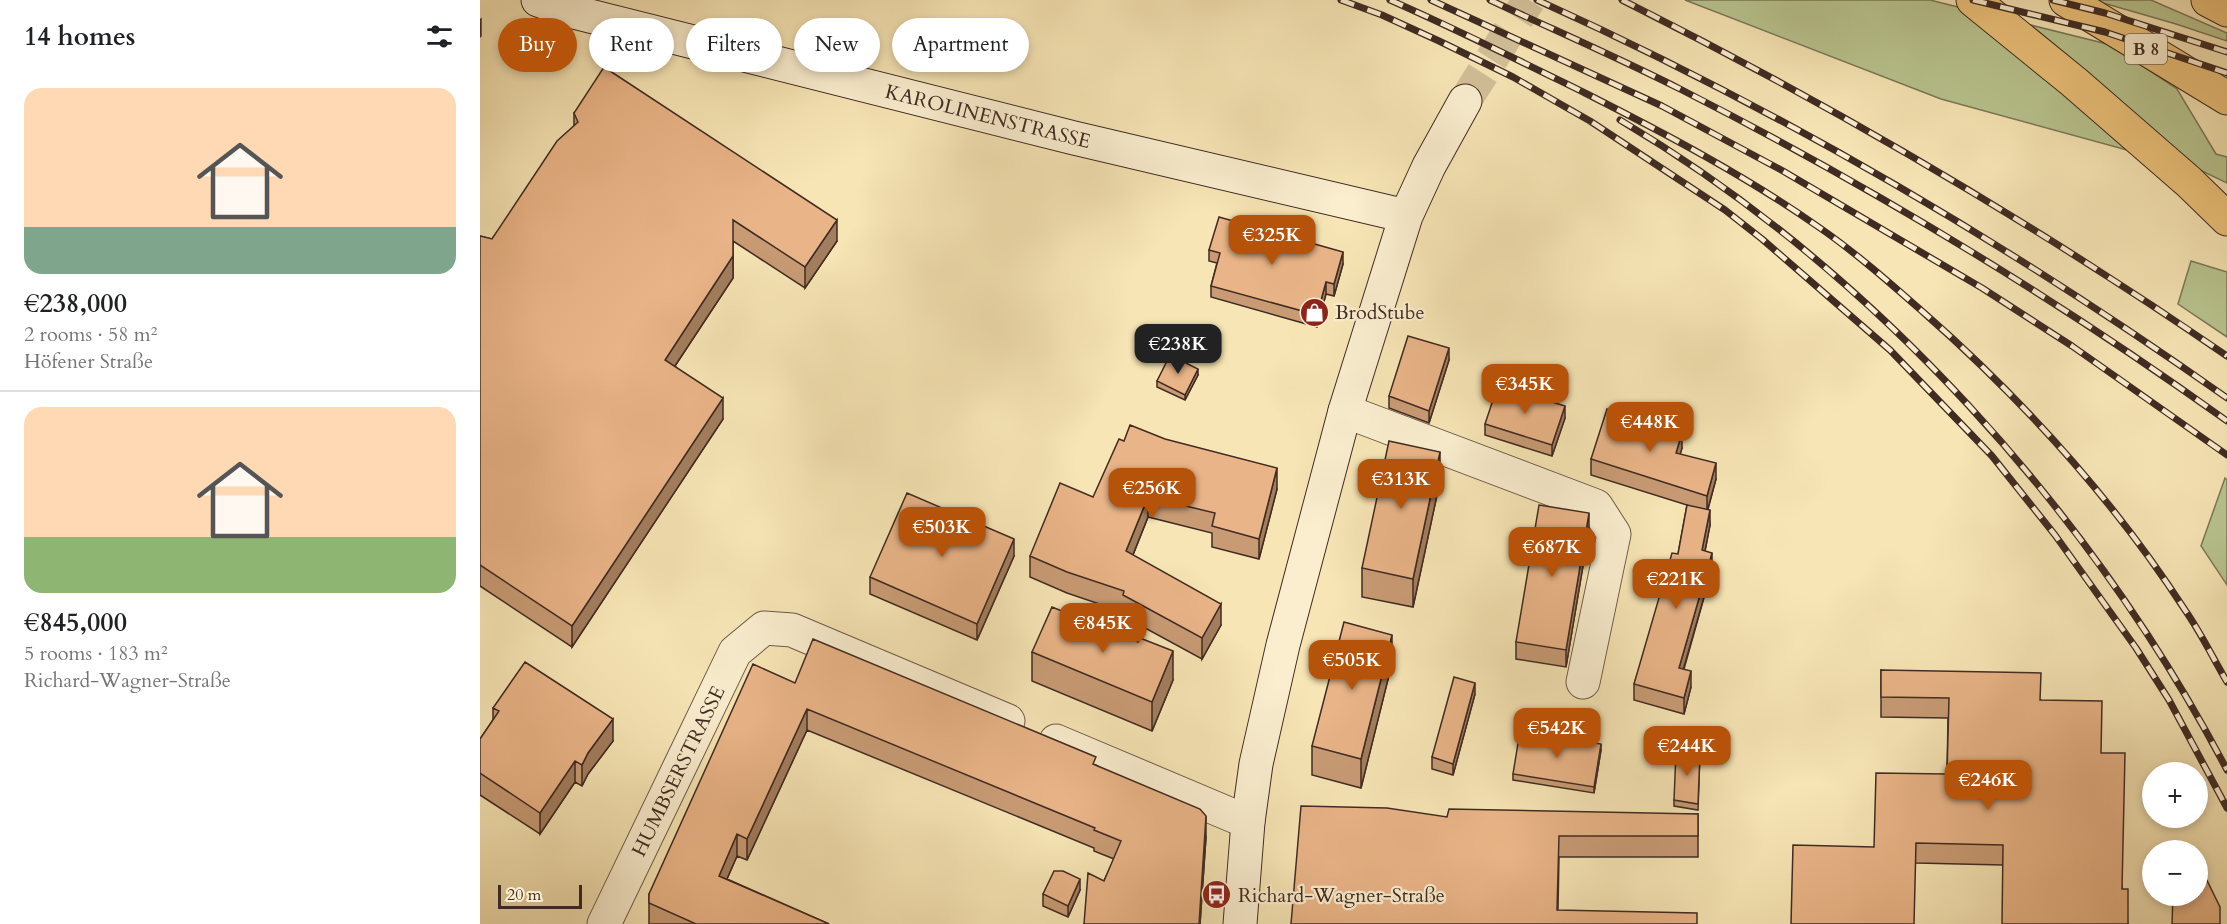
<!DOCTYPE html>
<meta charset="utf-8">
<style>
:root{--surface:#fff;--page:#f2f2f2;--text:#202124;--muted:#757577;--line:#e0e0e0;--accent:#b45309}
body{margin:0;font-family:Cardo,serif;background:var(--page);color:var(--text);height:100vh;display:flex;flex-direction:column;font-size:22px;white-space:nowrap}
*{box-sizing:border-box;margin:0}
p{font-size:20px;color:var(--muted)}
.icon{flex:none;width:33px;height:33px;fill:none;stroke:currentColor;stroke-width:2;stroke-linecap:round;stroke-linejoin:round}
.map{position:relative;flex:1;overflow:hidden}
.panel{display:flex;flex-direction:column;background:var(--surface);width:480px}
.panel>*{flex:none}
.top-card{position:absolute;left:18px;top:18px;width:570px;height:54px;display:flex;gap:12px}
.fabs{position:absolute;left:1662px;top:762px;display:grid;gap:12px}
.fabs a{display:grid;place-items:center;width:66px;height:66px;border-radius:50%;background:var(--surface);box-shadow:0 3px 9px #0003;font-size:30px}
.scale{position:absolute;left:18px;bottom:15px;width:84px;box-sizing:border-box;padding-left:6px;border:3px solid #402b23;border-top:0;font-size:16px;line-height:21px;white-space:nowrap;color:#402b23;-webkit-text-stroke:4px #faeecf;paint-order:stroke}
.price{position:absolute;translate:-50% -51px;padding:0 14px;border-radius:12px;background:var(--accent);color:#fff;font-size:20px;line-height:39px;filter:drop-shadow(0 2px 3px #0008)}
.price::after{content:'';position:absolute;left:50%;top:36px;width:18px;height:14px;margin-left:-9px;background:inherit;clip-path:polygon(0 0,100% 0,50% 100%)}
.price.selected{background:#222;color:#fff}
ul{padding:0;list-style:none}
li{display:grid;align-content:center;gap:12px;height:318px;padding:0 24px}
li+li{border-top:2px solid var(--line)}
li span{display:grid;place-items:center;height:186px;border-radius:18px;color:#555}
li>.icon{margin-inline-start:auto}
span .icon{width:108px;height:108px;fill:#fffc;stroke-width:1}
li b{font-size:26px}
h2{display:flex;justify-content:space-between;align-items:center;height:72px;padding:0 24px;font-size:26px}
.pill{padding:0 21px;border-radius:27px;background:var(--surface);box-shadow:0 3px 9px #0003;font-size:21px;line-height:54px}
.pill.selected{background:var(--accent);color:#fff}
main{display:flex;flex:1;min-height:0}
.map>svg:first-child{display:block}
</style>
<main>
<section class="panel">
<h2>14 homes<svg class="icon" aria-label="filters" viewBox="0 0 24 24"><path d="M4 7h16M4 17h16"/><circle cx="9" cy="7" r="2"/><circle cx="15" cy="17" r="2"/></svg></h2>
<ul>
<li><span style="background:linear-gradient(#ffd9b3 75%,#7fa58c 0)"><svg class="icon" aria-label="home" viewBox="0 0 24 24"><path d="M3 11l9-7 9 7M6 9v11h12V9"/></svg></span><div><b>€238,000</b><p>2 rooms · 58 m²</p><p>Höfener Straße</p></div></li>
<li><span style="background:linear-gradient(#ffd9b3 70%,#8fb573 0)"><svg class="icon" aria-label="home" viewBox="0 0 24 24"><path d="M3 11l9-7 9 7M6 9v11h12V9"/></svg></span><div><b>€845,000</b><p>5 rooms · 183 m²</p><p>Richard-Wagner-Straße</p></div></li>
</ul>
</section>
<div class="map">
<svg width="1747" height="924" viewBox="0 0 1747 924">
<rect width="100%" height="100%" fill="#f7e5b5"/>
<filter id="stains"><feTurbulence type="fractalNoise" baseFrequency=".00333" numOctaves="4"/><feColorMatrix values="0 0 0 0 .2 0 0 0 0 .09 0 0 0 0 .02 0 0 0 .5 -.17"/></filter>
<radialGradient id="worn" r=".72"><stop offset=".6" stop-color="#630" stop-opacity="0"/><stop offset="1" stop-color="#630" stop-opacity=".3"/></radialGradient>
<path fill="#b9c590" stroke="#7c785a" stroke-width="1.5" d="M1205,0H1450L1631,45L1697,89L1736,154L1747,157V183L1720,170L1461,99Z
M1613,0H1671L1747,33V41L1696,24Z
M1711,261L1747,272V337L1698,304Z
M1745,478L1747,480V585L1721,546Z"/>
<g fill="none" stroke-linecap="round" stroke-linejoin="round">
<path stroke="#d2c098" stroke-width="33" stroke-dasharray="33 16" stroke-linecap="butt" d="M985,101L1049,0"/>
<defs>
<path id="street" d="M865,411L1116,506L1134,534L1103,682
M576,741L768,822
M124,924L255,652L284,628L312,630L528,721"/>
<path id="secondary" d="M58,0L86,10L594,138L926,216
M760,924L768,822L776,764L803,645L865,411L926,216L949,166L985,101"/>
<path id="primary" d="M1586,0L1747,98
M1728,0L1747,10"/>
<path id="highway" d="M1493,0L1594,82L1709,182L1747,219"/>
</defs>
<use href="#street" stroke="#6e5a48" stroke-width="35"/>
<use href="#secondary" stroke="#402b23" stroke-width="35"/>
<use href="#primary" stroke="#402b23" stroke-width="35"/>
<use href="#highway" stroke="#402b23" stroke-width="35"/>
<use href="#street" stroke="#faeecf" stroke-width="33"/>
<use href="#secondary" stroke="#faeecf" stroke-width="33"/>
<use href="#primary" stroke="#ecc27a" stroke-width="33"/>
<use href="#highway" stroke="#ecc27a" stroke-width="33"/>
<defs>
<path id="rail" d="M861,0L902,15L959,41L1033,77L1110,121L1245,210L1282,239L1410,350L1512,456L1575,535L1656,648L1689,700L1747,808
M910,0C976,29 1040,61 1105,93C1186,134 1266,176 1340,228C1376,253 1410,283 1443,312C1542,399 1633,499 1705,610C1721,633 1733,658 1747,682
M951,0L1182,106L1303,171L1502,288L1592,346L1747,455
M1010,0C1074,30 1139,58 1202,90C1392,187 1574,297 1747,421
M1057,0C1299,109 1530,245 1747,398
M1142,0C1350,104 1555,224 1747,356
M1493,0L1625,32L1747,73
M1573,0L1625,13L1747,52
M1140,120C1393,270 1611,511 1747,770"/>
</defs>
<use href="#rail" stroke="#402b23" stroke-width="7"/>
<use href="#rail" stroke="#faeecf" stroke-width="4.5" stroke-dasharray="14" stroke-linecap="butt"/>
</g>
<path fill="#c89b74" stroke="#402b23" stroke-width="1.5" d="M94,113L357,241L325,288L253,241V278L195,366L243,419L92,647L0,586V236L12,239L94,126Z
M729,250L863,264L854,296L846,294L837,327L731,297V286L737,263L729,261Z
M969,360L949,423L909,408V396Z
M718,375L705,400L677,387V381Z
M1085,418L1072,456L1005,435V424Z
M1202,448L1200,454L1236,479L1228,509L1230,525L1225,551L1232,569L1204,669L1211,687L1204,714L1154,700V684L1198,554L1207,505L1111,475V459Z
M960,481L933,607L882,597V568Z
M797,489L779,559L732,547V533L668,517L653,555L741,625L722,659L643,616V612L587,593L550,577V556L613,497Z
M1109,530L1086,667L1036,659V642Z
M534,556L497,640L390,594V577Z
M658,642L693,680L672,731L552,681V652Z
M912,663L881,788L832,775V746Z
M1401,670L1561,700L1621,753L1648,924L1523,865L1436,863L1394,847L1467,774L1468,718L1401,717Z
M315,683L616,765L726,837L720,924H604L634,859L614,851V848L327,730L267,860L257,856L247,879L349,924H169V894Z
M995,694L973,775L952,769V757Z
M13,708L133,741L108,774L102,786L95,782L60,834L0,795V739L13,720Z
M1121,750L1114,793L1033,780V774Z
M1220,753L1218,810L1194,806V800Z
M1218,814V857H1079L1078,910L811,924L967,817Z
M600,890L588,917L563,906V894Z"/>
<path fill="#a37e5e" stroke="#402b23" stroke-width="1.5" d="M1,19V36L0,37V20Z
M357,220V241L325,288V267Z
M863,252V264L854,296V284Z
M253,256V278L185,381V360Z
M846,282V294L837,327V315Z
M969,348V360L949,423V411Z
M718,369V375L705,400V395Z
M243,398V419L92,647V626Z
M1085,406V418L1072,456V445Z
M1202,433V448L1196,469V453Z
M960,452V481L933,607V579Z
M1236,463V479L1227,512V496Z
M797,468V489L779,559V539Z
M668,497V517L646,572V551Z
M1230,510V525L1222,566V550Z
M1109,513V530L1086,667V650Z
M534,539V556L497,640V624Z
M1232,553V569L1199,684V668Z
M741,604V625L722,659V638Z
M912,635V663L881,788V759Z
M693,651V680L672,731V702Z
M1211,671V687L1204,714V698Z
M995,683V694L973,775V764Z
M327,709V730L267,860V839Z
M133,719V741L108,774L102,786V765L108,753Z
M1121,744V750L1114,793V787Z
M95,761V782L60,834V813Z
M726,816V837L720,924H719Z
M257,834V856L239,897V876Z
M600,879V890L588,917V906Z"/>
<path fill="#e9b487" stroke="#402b23" stroke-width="1.5" d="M124,67L357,220L325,267L253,220V256L185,360L243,398L92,626L0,565V236L12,239L77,141L98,122L94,113Z
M739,217L863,252L854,284L846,282L837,315L731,286L740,253L729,250Z
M928,336L969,348L949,411L909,396Z
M690,355L718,369L705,395L677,381Z
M1018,385L1085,406L1072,445L1005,424Z
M1127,409L1202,433L1196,453L1236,463L1227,496L1111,459Z
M650,425L685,439L797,468L779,539L732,526L735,513L668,497L646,551L741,604L722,638L643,595L644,591L587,572L550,556L580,483L613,497L639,439L644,441Z
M909,441L960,452L933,579L882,568Z
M427,493L534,539L497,624L390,577Z
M1059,505L1109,513L1086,650L1036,642Z
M1207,505L1230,510L1222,550L1232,553L1199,668L1211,671L1204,698L1154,684L1192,553L1198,554Z
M572,607L658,642L660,638L693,651L672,702L552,652Z
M864,622L912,635L881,759L832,746Z
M333,639L616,757L613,764L720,809L726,816L719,924H604L608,873L624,881L641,841L614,830L615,828L327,709L267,839L257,834L239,876L349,924H216L169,903V894L273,664L315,683Z
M45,662L133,719L108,753L102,765L95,761L60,813L0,773V739L19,711L13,708Z
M1401,670L1561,673L1560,700L1622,701L1621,753H1645L1642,889H1648V924H1522L1523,845L1436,843L1434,924H1311L1313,845L1394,847L1396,773L1467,774L1469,698L1401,697Z
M974,677L995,683L973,764L952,757Z
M1040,731L1121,744L1114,787L1033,774Z
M1196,752L1220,753L1218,804L1194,800Z
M821,806L907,808L967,817L969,809L1218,814V836H1079L1077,910L1217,913V924H811Z
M1718,862L1740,907V924H1692L1693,896H1718Z
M574,871H583L600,879L588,906L563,894Z"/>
<defs>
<symbol id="shop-disc" viewBox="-11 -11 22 22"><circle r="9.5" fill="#8f2418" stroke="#faeecf"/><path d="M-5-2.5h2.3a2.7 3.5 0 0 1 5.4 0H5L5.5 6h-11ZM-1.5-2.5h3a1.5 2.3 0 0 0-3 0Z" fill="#fff"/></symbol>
<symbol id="bus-disc" viewBox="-11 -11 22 22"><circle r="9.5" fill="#8f2418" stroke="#faeecf"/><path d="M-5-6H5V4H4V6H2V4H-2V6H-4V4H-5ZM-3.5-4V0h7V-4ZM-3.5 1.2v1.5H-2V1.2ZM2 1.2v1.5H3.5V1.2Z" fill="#fff"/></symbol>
</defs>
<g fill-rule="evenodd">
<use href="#shop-disc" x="818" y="296" width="33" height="33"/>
<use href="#bus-disc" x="720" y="878" width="33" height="33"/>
</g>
<g text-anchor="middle" stroke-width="4.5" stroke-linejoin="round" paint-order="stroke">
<rect fill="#faeecf" stroke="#786657" stroke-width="1.5" x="1645" y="34" width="42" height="30" rx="4.5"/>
<g font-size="18" font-weight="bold" fill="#402b23">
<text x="1666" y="55">B 8</text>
</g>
<g font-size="20" fill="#402b23" stroke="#faeecf">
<text transform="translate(508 116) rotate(14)" y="7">KAROLINENSTRASSE</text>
<text transform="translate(198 771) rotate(-64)" y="7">HUMBSERSTRASSE</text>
</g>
<g font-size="20" fill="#402b23" stroke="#faeecf" text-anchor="start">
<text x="855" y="319">BrodStube</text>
<text x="758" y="902">Richard-Wagner-Straße</text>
</g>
</g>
<rect width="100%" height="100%" filter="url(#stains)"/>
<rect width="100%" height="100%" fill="url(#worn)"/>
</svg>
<div class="fabs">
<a>+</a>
<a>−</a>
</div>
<div class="scale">20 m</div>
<b class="price" style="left:792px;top:266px">€325K</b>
<b class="price selected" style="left:698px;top:375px">€238K</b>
<b class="price" style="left:1045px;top:415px">€345K</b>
<b class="price" style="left:1170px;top:453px">€448K</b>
<b class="price" style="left:921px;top:510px">€313K</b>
<b class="price" style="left:672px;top:519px">€256K</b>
<b class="price" style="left:462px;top:558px">€503K</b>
<b class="price" style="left:1072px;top:578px">€687K</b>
<b class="price" style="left:1196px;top:610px">€221K</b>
<b class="price" style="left:623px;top:654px">€845K</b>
<b class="price" style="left:872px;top:691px">€505K</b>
<b class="price" style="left:1077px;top:759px">€542K</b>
<b class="price" style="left:1207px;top:777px">€244K</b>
<b class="price" style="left:1508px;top:811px">€246K</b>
<div class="top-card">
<a class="pill selected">Buy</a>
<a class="pill">Rent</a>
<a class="pill">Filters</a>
<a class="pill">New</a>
<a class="pill">Apartment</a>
</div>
</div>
</main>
